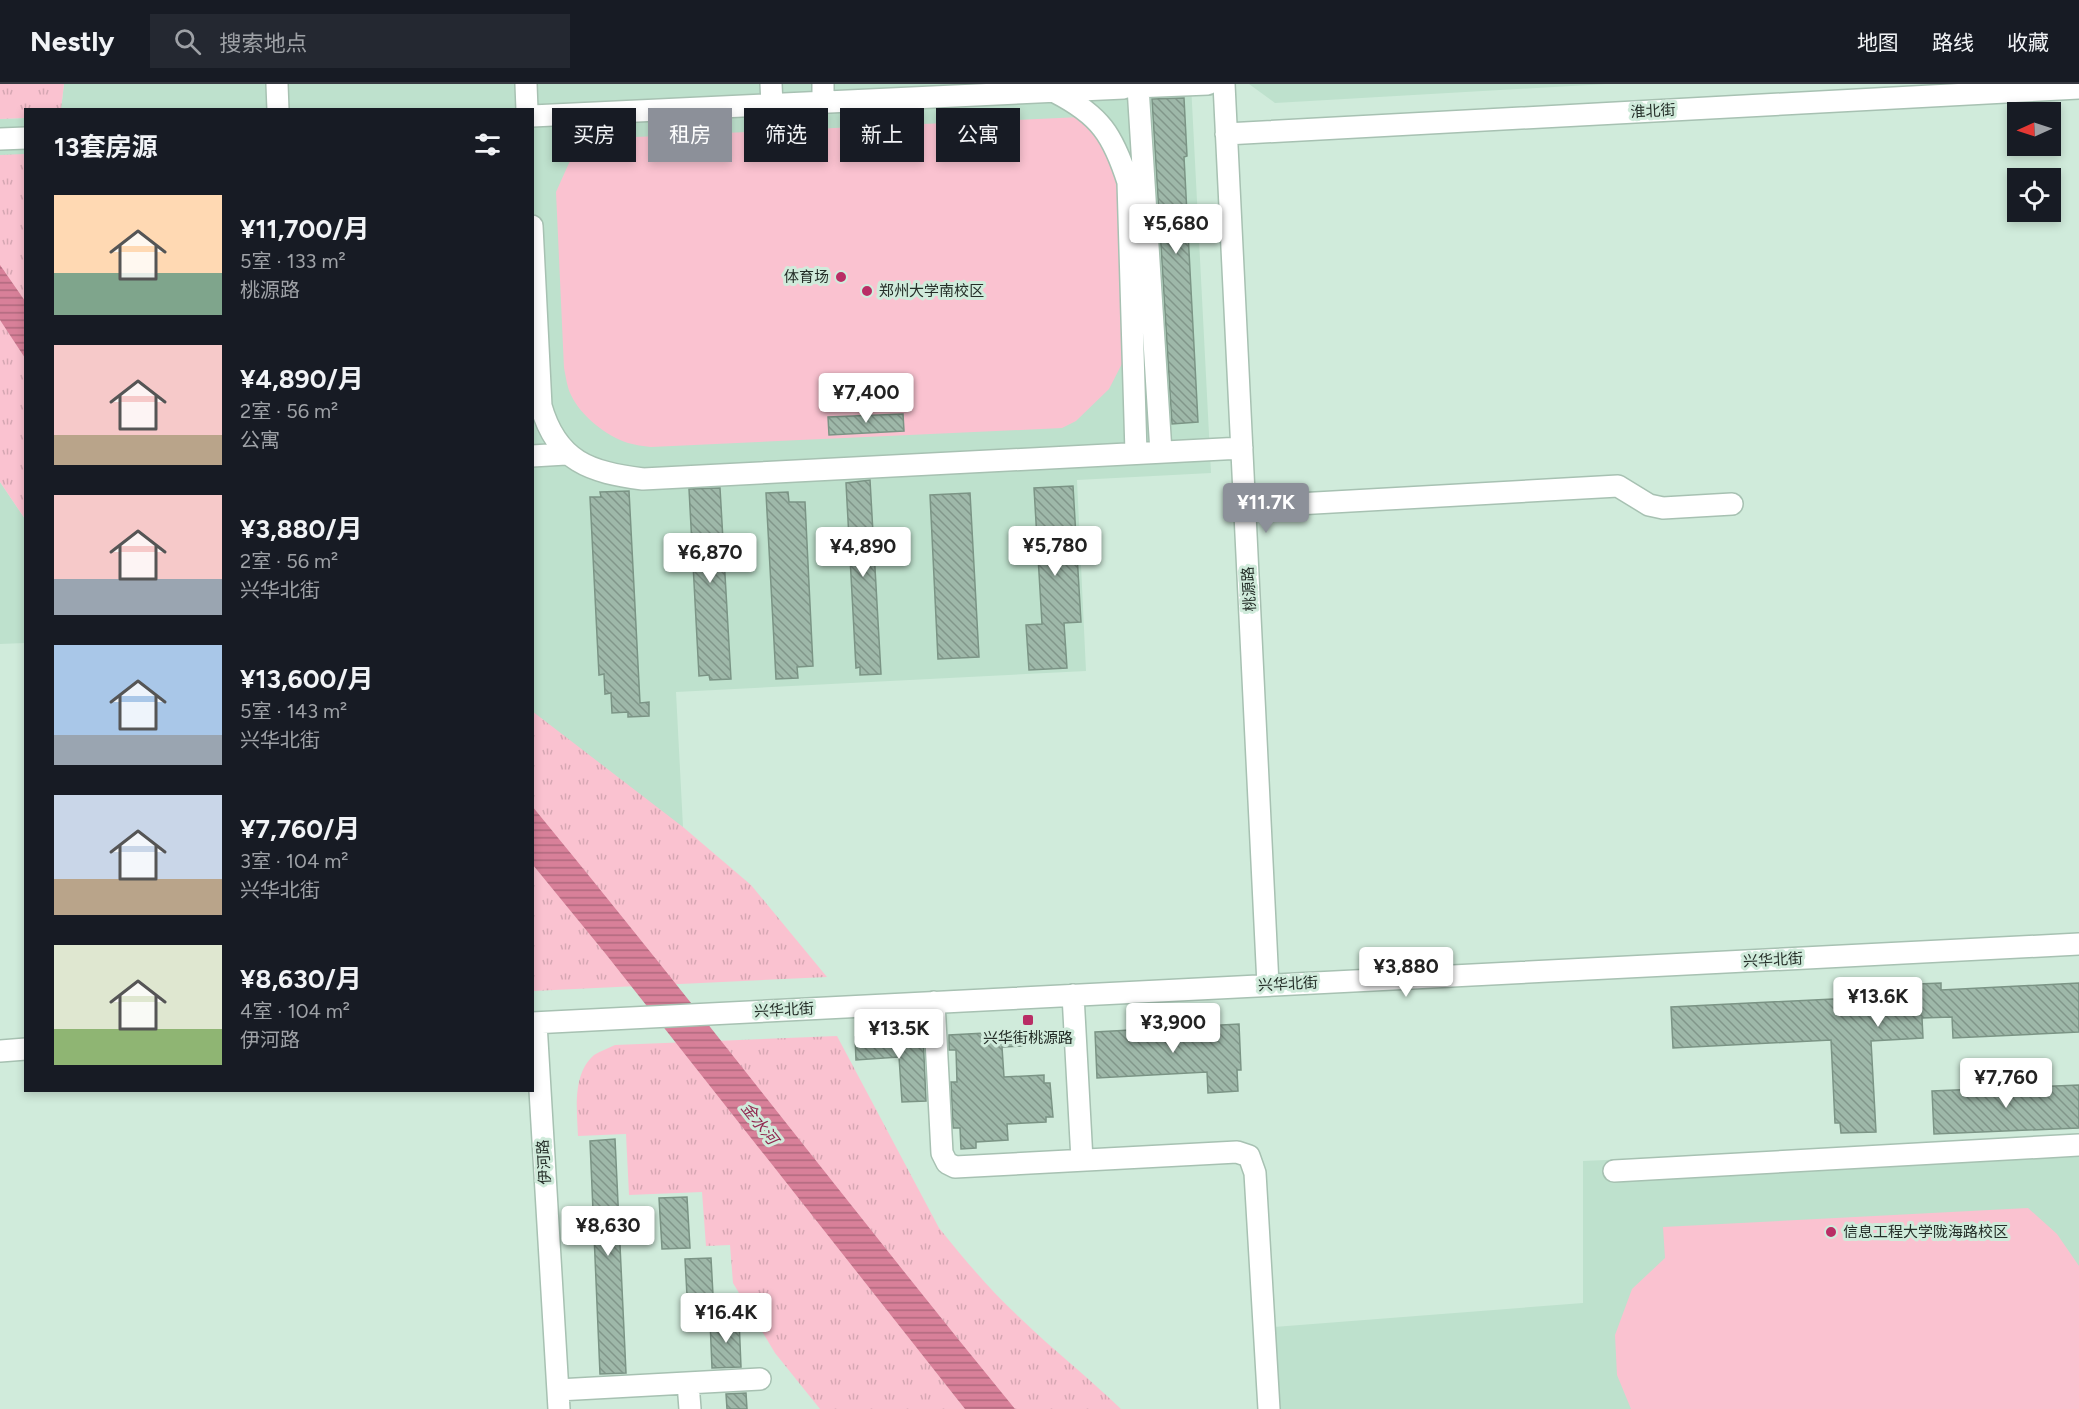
<!DOCTYPE html>
<html lang="zh">
<meta charset="utf-8">
<style>
:root{--surface:#171b24;--page:#242831;--text:#f1f3f6;--muted:#9ea1a6;--line:#363941;--accent:#8c9099}
body{margin:0;font-family:Figtree,"Noto Sans SC",sans-serif;background:var(--page);color:var(--text);height:100vh;display:flex;flex-direction:column;font-size:22px;white-space:nowrap}
*{box-sizing:border-box;margin:0}
p{font-size:20px;color:var(--muted)}
.icon{flex:none;width:33px;height:33px;fill:none;stroke:currentColor;stroke-width:2;stroke-linecap:round;stroke-linejoin:round}
.map{position:relative;flex:1;overflow:hidden}
.panel{position:absolute;left:24px;top:24px;width:510px;height:984px;display:flex;flex-direction:column;background:var(--surface);border-radius:0px;box-shadow:0 3px 9px #0003}
.panel>*{flex:none}
.hud{position:absolute;left:552px;top:24px;width:570px;height:54px;display:flex;gap:12px}
.needle{width:39px;rotate:267deg}
.buttons{position:absolute;left:2007px;top:18px;display:grid;gap:12px}
.buttons a{display:grid;place-items:center;width:54px;height:54px;border-radius:0px;background:var(--surface);box-shadow:0 3px 9px #0003;font-size:30px}
.price{position:absolute;translate:-50% -51px;padding:0 14px;border-radius:6px;background:#fff;color:#222;font-size:20px;line-height:39px;filter:drop-shadow(0 2px 3px #0008)}
.price::after{content:'';position:absolute;left:50%;top:36px;width:18px;height:14px;margin-left:-9px;background:inherit;clip-path:polygon(0 0,100% 0,50% 100%)}
.price.active{background:var(--accent);color:#fff}
ul{padding:0;list-style:none}
li{display:flex;align-items:center;gap:18px;height:150px;padding:0 30px}
li span{display:grid;place-items:center;flex:none;width:168px;height:120px;border-radius:0px;color:#555}
li>.icon{margin-inline-start:auto}
span .icon{width:72px;height:72px;fill:#fffc;stroke-width:1}
li b{font-size:26px}
h2{display:flex;justify-content:space-between;align-items:center;height:72px;padding:0 30px;font-size:26px}
.pill{padding:0 21px;border-radius:0px;background:var(--surface);box-shadow:0 3px 9px #0003;font-size:21px;line-height:54px}
.pill.active{background:var(--accent);color:#fff}
header{display:flex;align-items:center;gap:36px;box-sizing:border-box;height:84px;padding:0 30px;background:var(--surface);border-bottom:2px solid var(--line)}
header strong{font-size:28px}
nav{display:flex;gap:33px;margin-inline-start:auto;font-size:21px}
.search{width:420px;height:54px;background:var(--page);display:flex;align-items:center;gap:15px;box-sizing:border-box;padding:0 21px;border-radius:0px;color:var(--muted);font-size:22px}
.map>svg:first-child{display:block}
</style>
<header>
<strong>Nestly</strong>
<div class="search"><svg class="icon" aria-label="search" viewBox="0 0 24 24"><circle cx="10" cy="10" r="6"/><path d="M15 15l6 6"/></svg>搜索地点</div>
<nav><a>地图</a><a>路线</a><a>收藏</a></nav>
</header>
<div class="map">
<svg width="2079" height="1325" viewBox="0 0 2079 1325">
<defs>
<pattern id="grass-tufts" width="24" height="20" patternUnits="userSpaceOnUse" patternTransform="scale(1.5)"><rect width="24" height="20" fill="#fac2d0"/><path d="M3 7l-1-3M5 7V3M7 7l1-3M15 17l-1-3M17 17v-4M19 17l1-3" fill="none" stroke="#d6a7b3"/></pattern>
<pattern id="water-rules" width="6" height="5" patternUnits="userSpaceOnUse" patternTransform="scale(1.5)"><rect width="6" height="5" fill="#d88099"/><path d="M0 2.5h6" fill="none" stroke="#af697d"/></pattern>
<pattern id="building-back-hatch" width="6" height="6" patternUnits="userSpaceOnUse" patternTransform="scale(1.5)"><rect width="6" height="6" fill="#9eb8a9"/><path d="M-1 5l2 2M0 0l6 6M5-1l2 2" fill="none" stroke="#81968a"/></pattern>
</defs>
<rect width="100%" height="100%" fill="#d0ebdb"/>
<path fill="#bee1cd" d="M64,0H1191L1211,389L1077,396L1086,587L676,608L683,743L646,745L533,668L532,26H61Z
M1249,0H1606L1275,19Z
M25,34V150L0,77V35Z
M0,398L25,435V559L0,560Z
M2079,1055V1325H1276L1274,1243L1583,1219V1077Z"/>
<path fill="url(#grass-tufts)" d="M0,0H64L61,25L26,26L25,34L0,35Z
M25,70V435L0,398V71Z
M532,627L683,743L751,801L827,893L533,907Z
M837,952L939,1144C964,1175 990,1206 1019,1233C1052,1265 1088,1293 1121,1325H820L775,1269L733,1199L730,1161L706,1162L702,1108L629,1111L626,1050L578,1052C577,1026 572,990 594,971C600,967 609,964 615,961Z"/>
<path fill="#fac2d0" d="M1081,33L1096,45L1119,95L1127,270L1109,305L1076,337L1062,344L651,363C643,362 635,361 628,359C606,352 581,332 571,311C567,303 566,293 564,284L556,108L569,79L579,64L591,55Z
M2028,1124L2057,1150L2079,1182V1325H1631L1617,1291L1615,1251L1632,1205L1665,1174L1663,1143Z"/>
<path fill="url(#water-rules)" d="M0,181L25,217V274L0,236Z
M532,722C696,921 852,1126 1015,1325H965L605,869L533,781Z"/>
<path fill="url(#building-back-hatch)" stroke="#7b9485" stroke-width="1.5" d="M1184,14L1187,72L1184,73L1198,338L1172,340L1152,15Z
M903,330L904,347L829,351L828,333Z
M870,396L881,590L860,591V583L856,584L846,399Z
M1073,402L1081,538L1064,539L1067,584L1029,586L1026,541L1042,540L1034,404Z
M720,404L731,595L710,596L709,591L699,592L689,405Z
M629,407L640,619L649,618V632L628,633V628L612,629L611,609L605,610L604,590L599,591L590,413H601L600,408Z
M788,408L789,418H805L813,582L797,583L798,594L776,595L766,409Z
M970,409L979,573L938,575L930,411Z
M1941,899V906L2079,899V948L1953,954L1952,933L1922,934L1923,954L1871,957L1876,1048L1841,1049L1840,1039H1835L1831,956L1673,964L1671,923L1894,912L1893,901Z
M1239,940L1241,986H1237L1238,1007L1208,1009L1207,988L1097,994L1095,948Z
M1022,947L1023,962L1002,963L1004,993L1044,991V999H1050L1053,1033H1046V1038L1007,1040L1008,1056L976,1058V1064L961,1065L960,1044H953L951,998H957L956,966H949V951Z
M923,950L926,1017L902,1018L899,973L856,976L855,953Z
M2079,1001V1044L1934,1050L1932,1007Z
M615,1055L626,1289L600,1290L590,1057Z
M687,1113L690,1164L662,1165L659,1114Z
M711,1174L714,1229L688,1230L685,1175Z
M739,1235L741,1283L712,1284L710,1237Z
M746,1309L747,1325H727L726,1310Z"/>
<g fill="none" stroke-linecap="round" stroke-linejoin="round">
<defs>
<path id="minor" d="M277,0L278,26
M526,0L527,26
M771,0L772,21
M823,0V19
M1224,0L1268,901
M1134,3L1208,0
M1138,3L1161,368
M1055,8C1100,31 1113,51 1128,98L1136,369
M532,32L1124,4
M1226,50L2079,4
M0,55L26,54
M532,142L541,322C557,378 590,388 643,395L1242,364
M532,372L566,370
M1245,423L1618,402L1649,421L1663,424L1732,420
M1073,911L1082,1076
M934,918L942,1069L947,1079L955,1083L1237,1068L1249,1072L1255,1089L1269,1325
M532,939L2079,860
M536,939L559,1325
M0,967L26,965
M1614,1087L2079,1061
M688,1299L690,1325
M558,1306L760,1295"/>
</defs>
<use href="#minor" stroke="#a7c1b2" stroke-width="24"/>
<use href="#minor" stroke="#fff" stroke-width="21"/>
</g>
<g fill="#b92d65" stroke="#d0ebdb" stroke-width="2">
<circle cx="841" cy="193" r="6"/>
<circle cx="867" cy="207" r="6"/>
<rect x="1022" y="930" width="12" height="12" rx="3"/>
<circle cx="1831" cy="1148" r="6"/>
</g>
<g text-anchor="middle" stroke-width="6" stroke-linejoin="round" paint-order="stroke">
<g font-size="15" fill="#242e28" stroke="#d0ebdb">
<text transform="translate(1653 27) rotate(-3)" y="5">淮北街</text>
<text transform="translate(1249 505) rotate(-93)" y="5">桃源路</text>
<text transform="translate(1773 876) rotate(-3)" y="5">兴华北街</text>
<text transform="translate(1288 900) rotate(-3)" y="5">兴华北街</text>
<text transform="translate(784 926) rotate(-3)" y="5">兴华北街</text>
<text transform="translate(544 1078) rotate(-93)" y="5">伊河路</text>
</g>
<g font-size="15" fill="#242e28" stroke="#d0ebdb" text-anchor="start">
<text x="829" y="198" text-anchor="end">体育场</text>
<text x="879" y="212">郑州大学南校区</text>
<text x="1028" y="959" text-anchor="middle">兴华街桃源路</text>
<text x="1843" y="1153">信息工程大学陇海路校区</text>
</g>
<g font-size="16" font-style="italic" fill="#912a51" stroke="#d0ebdb">
<text transform="translate(760 1039) rotate(52)" y="6">金水河</text>
</g>
</g>
</svg>
<div class="buttons">
<a><svg class="needle" viewBox="-14 -14 28 28"><path d="M0-13l5 13h-10z" fill="#e53935"/><path d="M0 13l5-13h-10z" fill="#9ea1a6"/></svg></a>
<a><svg class="icon" aria-label="locate" viewBox="0 0 24 24"><circle cx="12" cy="12" r="6"/><path d="M12 2v4M12 18v4M2 12h4M18 12h4"/></svg></a>
</div>
<b class="price" style="left:1176px;top:171px">¥5,680</b>
<b class="price" style="left:866px;top:340px">¥7,400</b>
<b class="price active" style="left:1266px;top:450px">¥11.7K</b>
<b class="price" style="left:1055px;top:493px">¥5,780</b>
<b class="price" style="left:863px;top:494px">¥4,890</b>
<b class="price" style="left:710px;top:500px">¥6,870</b>
<b class="price" style="left:1406px;top:914px">¥3,880</b>
<b class="price" style="left:1878px;top:944px">¥13.6K</b>
<b class="price" style="left:1173px;top:970px">¥3,900</b>
<b class="price" style="left:899px;top:976px">¥13.5K</b>
<b class="price" style="left:2006px;top:1025px">¥7,760</b>
<b class="price" style="left:608px;top:1173px">¥8,630</b>
<b class="price" style="left:726px;top:1260px">¥16.4K</b>
<div class="hud">
<a class="pill">买房</a>
<a class="pill active">租房</a>
<a class="pill">筛选</a>
<a class="pill">新上</a>
<a class="pill">公寓</a>
</div>
<section class="panel">
<h2>13套房源<svg class="icon" aria-label="filters" viewBox="0 0 24 24"><path d="M4 7h16M4 17h16"/><circle cx="9" cy="7" r="2"/><circle cx="15" cy="17" r="2"/></svg></h2>
<ul>
<li><span style="background:linear-gradient(#ffd9b3 65%,#7fa58c 0)"><svg class="icon" aria-label="home" viewBox="0 0 24 24"><path d="M3 11l9-7 9 7M6 9v11h12V9"/></svg></span><div><b>¥11,700/月</b><p>5室 · 133 m²</p><p>桃源路</p></div></li>
<li><span style="background:linear-gradient(#f6c9c9 75%,#b9a48a 0)"><svg class="icon" aria-label="home" viewBox="0 0 24 24"><path d="M3 11l9-7 9 7M6 9v11h12V9"/></svg></span><div><b>¥4,890/月</b><p>2室 · 56 m²</p><p>公寓</p></div></li>
<li><span style="background:linear-gradient(#f6c9c9 70%,#9aa5b1 0)"><svg class="icon" aria-label="home" viewBox="0 0 24 24"><path d="M3 11l9-7 9 7M6 9v11h12V9"/></svg></span><div><b>¥3,880/月</b><p>2室 · 56 m²</p><p>兴华北街</p></div></li>
<li><span style="background:linear-gradient(#a9c7e8 75%,#9aa5b1 0)"><svg class="icon" aria-label="home" viewBox="0 0 24 24"><path d="M3 11l9-7 9 7M6 9v11h12V9"/></svg></span><div><b>¥13,600/月</b><p>5室 · 143 m²</p><p>兴华北街</p></div></li>
<li><span style="background:linear-gradient(#c9d6e8 70%,#b9a48a 0)"><svg class="icon" aria-label="home" viewBox="0 0 24 24"><path d="M3 11l9-7 9 7M6 9v11h12V9"/></svg></span><div><b>¥7,760/月</b><p>3室 · 104 m²</p><p>兴华北街</p></div></li>
<li><span style="background:linear-gradient(#dfe7d0 70%,#8fb573 0)"><svg class="icon" aria-label="home" viewBox="0 0 24 24"><path d="M3 11l9-7 9 7M6 9v11h12V9"/></svg></span><div><b>¥8,630/月</b><p>4室 · 104 m²</p><p>伊河路</p></div></li>
</ul>
</section>
</div>
